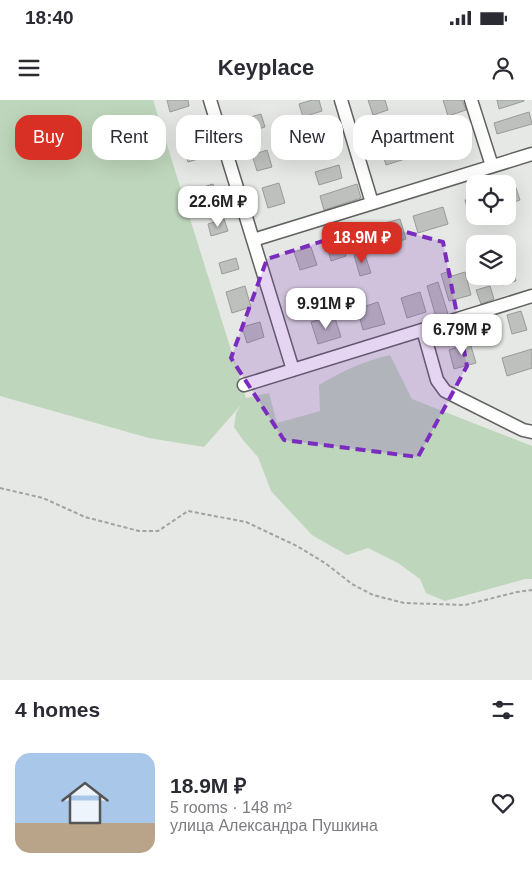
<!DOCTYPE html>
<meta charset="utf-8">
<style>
:root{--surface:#fff;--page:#f2f2f3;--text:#2b2b33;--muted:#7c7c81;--line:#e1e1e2;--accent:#d93025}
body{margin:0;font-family:Helvetica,sans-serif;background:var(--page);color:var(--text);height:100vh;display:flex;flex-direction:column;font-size:19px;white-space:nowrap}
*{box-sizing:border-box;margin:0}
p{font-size:16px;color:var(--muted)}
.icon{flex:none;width:28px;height:28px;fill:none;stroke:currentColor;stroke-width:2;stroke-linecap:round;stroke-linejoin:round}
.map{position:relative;height:580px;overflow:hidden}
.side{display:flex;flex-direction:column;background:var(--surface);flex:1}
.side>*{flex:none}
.top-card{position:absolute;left:15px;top:15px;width:502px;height:45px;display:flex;gap:10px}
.buttons{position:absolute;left:466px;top:75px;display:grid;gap:10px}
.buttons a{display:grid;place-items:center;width:50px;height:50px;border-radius:10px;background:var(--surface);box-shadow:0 5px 20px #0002;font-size:25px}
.price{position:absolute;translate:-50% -42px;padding:0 11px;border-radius:10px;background:#fff;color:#222;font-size:16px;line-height:32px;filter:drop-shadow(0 1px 2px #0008)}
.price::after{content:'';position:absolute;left:50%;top:30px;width:15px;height:11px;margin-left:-8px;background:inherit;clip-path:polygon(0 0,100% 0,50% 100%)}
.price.active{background:var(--accent);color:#fff}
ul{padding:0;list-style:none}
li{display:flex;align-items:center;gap:15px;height:125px;padding:0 15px}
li+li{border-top:1px solid var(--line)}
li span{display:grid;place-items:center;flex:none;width:140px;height:100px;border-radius:15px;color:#555}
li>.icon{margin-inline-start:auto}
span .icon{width:60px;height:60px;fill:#fffc;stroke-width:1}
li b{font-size:21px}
h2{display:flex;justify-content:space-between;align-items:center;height:60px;padding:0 15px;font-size:21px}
.tag{padding:0 18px;border-radius:15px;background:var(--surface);box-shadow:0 5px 20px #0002;font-size:18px;line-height:45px}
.tag.active{background:var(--accent);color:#fff}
.status{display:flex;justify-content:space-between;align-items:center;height:35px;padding:0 25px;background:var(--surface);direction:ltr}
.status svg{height:14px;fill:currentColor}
header{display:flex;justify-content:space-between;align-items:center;height:65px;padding:0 15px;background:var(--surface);font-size:22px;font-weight:700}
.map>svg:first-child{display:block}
</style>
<div class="status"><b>18:40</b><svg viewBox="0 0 49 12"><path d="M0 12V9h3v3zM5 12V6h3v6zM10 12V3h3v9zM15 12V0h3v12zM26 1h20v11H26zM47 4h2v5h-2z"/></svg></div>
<header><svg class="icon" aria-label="menu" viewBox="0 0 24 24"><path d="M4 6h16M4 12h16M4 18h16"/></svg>Keyplace<svg class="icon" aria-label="person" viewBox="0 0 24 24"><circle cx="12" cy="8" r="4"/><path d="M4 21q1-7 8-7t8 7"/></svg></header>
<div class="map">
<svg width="532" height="580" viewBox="0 0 532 580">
<rect width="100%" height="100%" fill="#e5e8e4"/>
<path fill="#bed6bb" d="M0,0H153L246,298L269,293L277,323L320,311L319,285C342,271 364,261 390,255L412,299L532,346V479H525L445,501L426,493L420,479L398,463L368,448L347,455L312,435L271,391L258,357L243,340L234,327L236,313L241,305L204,347L149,338L0,296Z"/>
<path fill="#bdc0bd" stroke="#989b98" d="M167,0H188L189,6L170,12Z
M312,0H319L322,11L303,17L299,4Z
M368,0H385L388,10L373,15Z
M443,0H462L466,10L448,16Z
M497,0H524V1L499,9Z
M529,12L532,24L497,34L494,23Z
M261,14L265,27L244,33L240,20Z
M456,18L461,34L444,39L439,23Z
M379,19L382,31L365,37L361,24Z
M330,31L333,43L316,48L313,36Z
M199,37L205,57L188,62L182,42Z
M398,37L405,59L386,65L379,42Z
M267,50L272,67L257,71L252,55Z
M339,65L342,78L319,85L315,72Z
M514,82L520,100L508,104V84Z
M279,83L285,103L268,108L262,88Z
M213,84L219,105L200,111L194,90Z
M357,84L361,98L324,110L320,96Z
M475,97V112L469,114L465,100Z
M443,107L448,124L418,133L413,116Z
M224,119L228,131L211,136L208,124Z
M400,119L406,139L384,146L377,125Z
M341,139L346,156L331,161L326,143Z
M311,147L317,165L300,170L294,152Z
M364,152L371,173L360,176L354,155Z
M236,158L239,169L222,174L219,163Z
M511,163L516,181L502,185L499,176H508V164Z
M450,171L452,176L465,172L471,195L449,201L441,174Z
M438,182L448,214L436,217L427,186Z
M245,186L251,207L232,213L226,192Z
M490,186L494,199L481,204L476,190Z
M420,192L426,212L407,218L401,198Z
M378,202L385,224L363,230L357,209Z
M521,211L527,230L512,234L507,215Z
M334,215L341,237L318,244L311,222Z
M260,222L264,237L247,243L242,227Z
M470,243L476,263L454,269L449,250Z
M532,249V268L507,276L502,258Z"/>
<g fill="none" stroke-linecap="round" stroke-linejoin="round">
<defs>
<path id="street" d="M210,0L293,270
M341,0L372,103
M471,0L492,66
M253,140L532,54
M423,230L437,280L445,291L523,330L532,332
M244,285L532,196"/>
</defs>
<use href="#street" stroke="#60635f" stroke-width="15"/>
<path stroke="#a1a3a0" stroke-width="2" stroke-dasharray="4 2.5" stroke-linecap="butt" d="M0,388L43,398L85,417L139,431H158L188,411L246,422L297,446L325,463L352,484L373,495L404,503L465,505L517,492L532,490"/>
<use href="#street" stroke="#fff" stroke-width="12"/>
</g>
<path fill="#7b2cbf" fill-opacity="0.2" stroke="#7b2cbf" stroke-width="4" stroke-dasharray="10 6" stroke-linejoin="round" d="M376,124L443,142L467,266L418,357L284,340L231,258L267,159Z"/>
</svg>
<div class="buttons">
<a><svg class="icon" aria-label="locate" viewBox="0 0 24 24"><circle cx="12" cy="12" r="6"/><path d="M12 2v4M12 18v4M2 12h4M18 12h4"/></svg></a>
<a><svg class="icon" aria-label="layers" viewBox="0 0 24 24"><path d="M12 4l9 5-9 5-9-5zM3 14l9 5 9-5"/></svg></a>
</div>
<b class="price" style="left:218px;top:128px">22.6M ₽</b>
<b class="price active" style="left:362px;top:164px">18.9M ₽</b>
<b class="price" style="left:326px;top:230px">9.91M ₽</b>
<b class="price" style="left:462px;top:256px">6.79M ₽</b>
<div class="top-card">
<a class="tag active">Buy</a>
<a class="tag">Rent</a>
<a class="tag">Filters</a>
<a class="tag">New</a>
<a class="tag">Apartment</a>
</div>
</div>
<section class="side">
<h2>4 homes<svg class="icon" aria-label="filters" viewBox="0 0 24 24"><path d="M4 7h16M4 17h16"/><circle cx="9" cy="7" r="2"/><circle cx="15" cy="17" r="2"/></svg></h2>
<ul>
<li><span style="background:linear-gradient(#a9c7e8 70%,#b9a48a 0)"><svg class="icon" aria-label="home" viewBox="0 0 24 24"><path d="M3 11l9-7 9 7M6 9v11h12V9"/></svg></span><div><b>18.9M ₽</b><p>5 rooms · 148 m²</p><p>улица Александра Пушкина</p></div><svg class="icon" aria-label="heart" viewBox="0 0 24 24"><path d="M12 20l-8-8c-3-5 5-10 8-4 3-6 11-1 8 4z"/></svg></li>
</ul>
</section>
